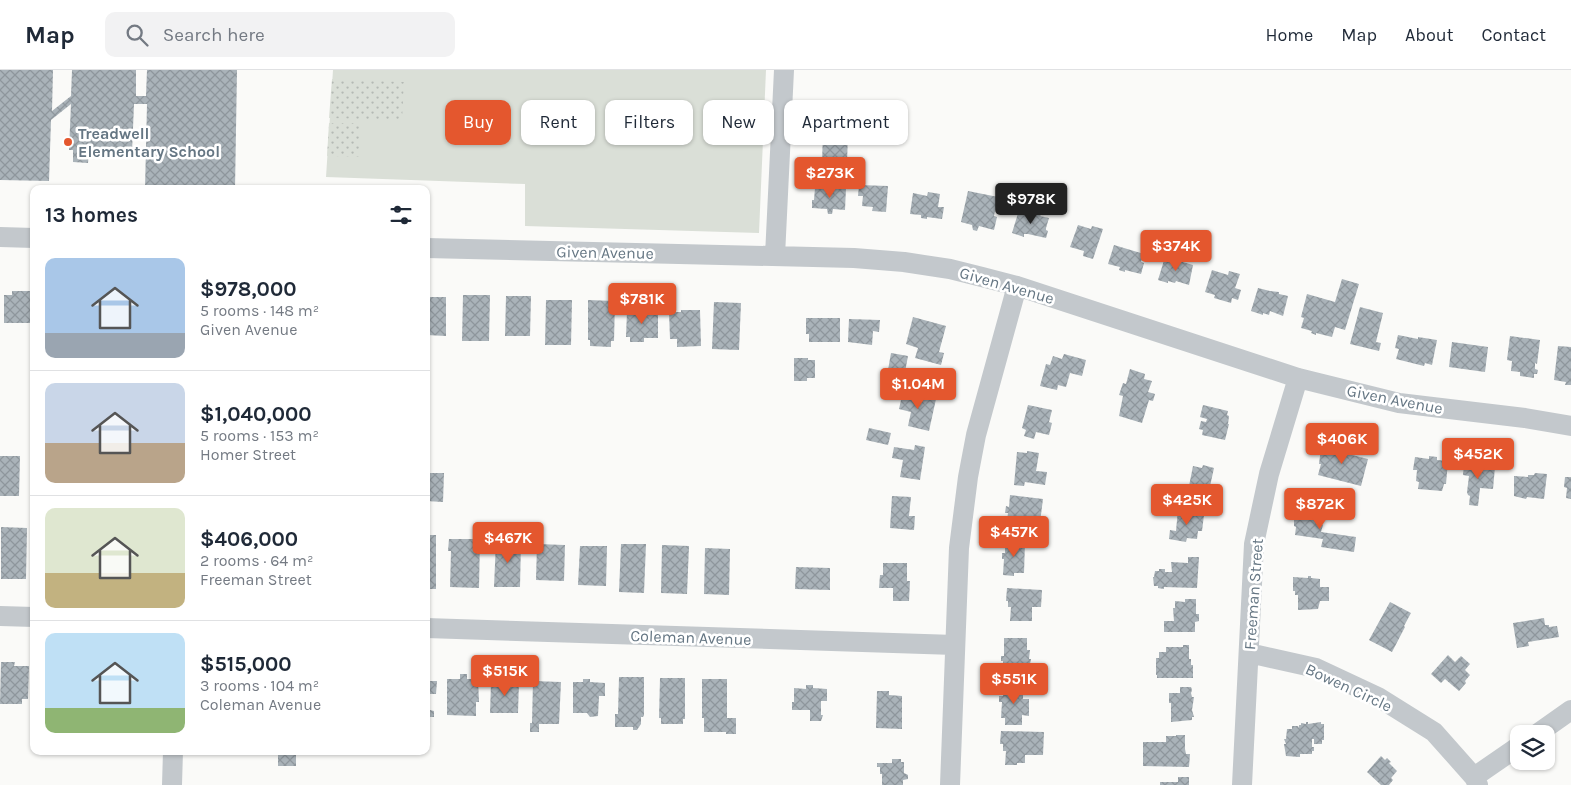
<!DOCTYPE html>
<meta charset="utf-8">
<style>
:root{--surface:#fff;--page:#f2f2f3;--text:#1f2937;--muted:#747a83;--line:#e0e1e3;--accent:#e4572e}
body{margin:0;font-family:Karla,sans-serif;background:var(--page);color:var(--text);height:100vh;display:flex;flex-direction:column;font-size:19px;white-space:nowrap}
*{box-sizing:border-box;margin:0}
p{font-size:16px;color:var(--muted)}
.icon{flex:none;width:28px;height:28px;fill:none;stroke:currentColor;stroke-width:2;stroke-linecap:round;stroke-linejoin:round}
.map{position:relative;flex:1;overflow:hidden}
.sheet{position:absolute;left:30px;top:115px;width:400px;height:570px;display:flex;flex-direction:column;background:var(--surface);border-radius:10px;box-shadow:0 1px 4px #0004}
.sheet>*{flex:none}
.hud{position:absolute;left:445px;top:30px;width:475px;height:45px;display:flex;gap:10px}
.controls{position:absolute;left:1510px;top:655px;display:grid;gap:10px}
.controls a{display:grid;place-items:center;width:45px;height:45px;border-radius:10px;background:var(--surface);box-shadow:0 1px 4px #0004;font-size:25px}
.price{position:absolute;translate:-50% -42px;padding:0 11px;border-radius:5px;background:var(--accent);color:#fff;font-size:16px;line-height:32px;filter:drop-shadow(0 1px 2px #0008)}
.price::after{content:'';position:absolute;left:50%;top:30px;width:15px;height:11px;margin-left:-8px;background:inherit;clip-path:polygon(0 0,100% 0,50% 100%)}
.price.on{background:#222;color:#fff}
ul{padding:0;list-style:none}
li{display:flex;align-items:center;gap:15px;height:125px;padding:0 15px}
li+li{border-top:1px solid var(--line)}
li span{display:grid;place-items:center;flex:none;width:140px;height:100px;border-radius:10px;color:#555}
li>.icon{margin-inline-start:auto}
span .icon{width:60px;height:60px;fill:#fffc;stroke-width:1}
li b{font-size:21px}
h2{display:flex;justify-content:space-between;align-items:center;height:60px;padding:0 15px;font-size:21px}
.pill{padding:0 18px;border-radius:10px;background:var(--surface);box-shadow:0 1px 4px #0004;font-size:18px;line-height:45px}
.pill.on{background:var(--accent);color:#fff}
header{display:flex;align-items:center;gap:30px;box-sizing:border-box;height:70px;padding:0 25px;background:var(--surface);border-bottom:1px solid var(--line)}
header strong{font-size:24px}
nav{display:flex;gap:28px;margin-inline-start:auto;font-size:18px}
.search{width:350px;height:45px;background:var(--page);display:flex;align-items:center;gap:12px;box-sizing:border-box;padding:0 18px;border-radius:10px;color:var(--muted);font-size:19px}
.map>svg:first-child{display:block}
</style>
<header>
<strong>Map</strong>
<div class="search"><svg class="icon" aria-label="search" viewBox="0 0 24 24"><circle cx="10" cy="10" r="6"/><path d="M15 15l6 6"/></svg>Search here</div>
<nav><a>Home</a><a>Map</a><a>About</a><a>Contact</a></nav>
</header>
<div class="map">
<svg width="1571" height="715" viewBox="0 0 1571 715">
<defs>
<pattern id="park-dots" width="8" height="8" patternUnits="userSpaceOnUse" patternTransform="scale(1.25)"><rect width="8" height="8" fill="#dadfd7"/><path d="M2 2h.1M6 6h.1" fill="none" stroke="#b4b9b4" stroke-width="1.8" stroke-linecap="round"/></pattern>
<pattern id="building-cross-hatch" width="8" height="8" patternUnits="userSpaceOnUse" patternTransform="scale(1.25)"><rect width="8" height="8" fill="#aab3b9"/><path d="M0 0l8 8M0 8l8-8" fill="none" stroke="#8e969c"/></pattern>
</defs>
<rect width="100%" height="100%" fill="#fafaf8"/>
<path fill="#dadfd7" d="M333,0H766L759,163L525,156V114L326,107Z"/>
<path fill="url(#park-dots)" d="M332,9L404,12L402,50L329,48Z
M329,53H361L360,87L327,86Z"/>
<path fill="url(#building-cross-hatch)" d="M0,0H53L52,41L71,26L72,0H136V26H146L147,0H237L235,119H145L147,34H134L132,82L89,81L88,93L73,92V80H69L71,34L51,50L49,111L0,110Z
M823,61L848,62L847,94L822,93Z
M859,115L888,116L886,142L872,141L873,137L862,136L863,126H858Z
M820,117L846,118L845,140L833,139L832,144H828L827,139L812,138V130H814L815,118Z
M968,121L998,127L994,146L997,147L994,160L979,156L977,161L973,160L972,155L961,152Z
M928,122L940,124L938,137H944L942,149L927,147V149L921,148V145L910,144L913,123L927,126Z
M1019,140L1041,145L1040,146L1049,148L1046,158V160L1048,161L1046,168L1028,164H1024V167L1012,163Z
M1078,155L1091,159L1092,156L1103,159L1093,189L1083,186L1084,181L1070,177Z
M1114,175L1144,184L1141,192L1144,193L1141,204L1125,200V202L1119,200L1120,197L1108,194Z
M1165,187L1193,195L1189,215L1176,211L1175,213L1168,211V213L1158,210Z
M1212,200L1228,205L1229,201L1240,204L1235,218L1241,220L1238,230L1232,228L1231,233L1214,228L1215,225L1205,222Z
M1342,209L1359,214L1345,260L1335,257L1332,267L1316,263V265L1311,263L1312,261L1301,258L1304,248L1301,247L1307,224L1335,232Z
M1258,218L1270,221L1279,222V224L1288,226L1283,246L1270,241L1269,245L1263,243V245L1251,241Z
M12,221H31V253H4V225H12Z
M463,225H490L489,271H462Z
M506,226H531L530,266H505Z
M426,227H446V266L426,265Z
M546,230H572L571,275H545Z
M588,230L615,231L614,271H611V277L590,276V270H588Z
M714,232L741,233L739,280L712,279Z
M1360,237L1383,243L1376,272L1381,273L1379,281L1350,274Z
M681,240H700L701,276L677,277V269H670L669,242H681Z
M627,241H658V268H644V272H630V267H626Z
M913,247L946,256L939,282L944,283L941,295L915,288L918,278L906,274Z
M806,248H840V272H809V264H806Z
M849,249L880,250L879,262L873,261L872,275L848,272Z
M1398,265L1418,269V267L1437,270L1432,295L1425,293L1424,296L1396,289L1399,279L1395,278Z
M1510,266L1540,270L1537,294L1535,293V299L1538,300L1537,304H1534V308L1520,306V302L1511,301L1512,291L1507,290Z
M1452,272L1488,277L1485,302L1449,297Z
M1558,276L1571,277V315H1565L1566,312L1554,310Z
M891,283L908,286L905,302L888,300Z
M1064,284L1086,290L1082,306L1070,303L1066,317L1058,315L1057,320L1040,316L1046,294L1050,295L1053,286L1062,289Z
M794,288H808V290H815V308H807V311H794Z
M1130,299L1145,304L1144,309L1152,311L1148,322L1155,324L1153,331L1149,330L1142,353L1119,346L1123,326L1119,325L1123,313L1126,314Z
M903,321L918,324L917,328L924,330L925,326L936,329L929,361L908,356L911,342L899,339Z
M1028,335L1052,340L1049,352L1052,353L1049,365L1036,362L1034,369L1024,366L1026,360L1022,358Z
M1203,335L1228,341L1227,345L1229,346L1228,354H1229L1225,370L1202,365L1203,360L1199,359L1201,351L1206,352L1207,349L1200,347Z
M869,358L891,363L888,375L866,370Z
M1329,372L1342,375L1340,382L1368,389L1361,416L1318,405L1321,394H1319L1321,378H1328Z
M915,375L925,377L920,410L900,407L903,390L892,388L894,377L914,380Z
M1027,381L1039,383L1036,401L1047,402L1045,415L1025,412L1024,416L1014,415L1017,382L1027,383Z
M0,386H20L19,426H0Z
M1429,386L1437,387V390L1448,391L1446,414H1444L1442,421L1418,419L1419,412L1416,411L1417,400H1413L1415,387L1429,389Z
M1471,392H1478L1477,395L1495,397L1493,419L1480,418L1478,436L1469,435L1470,426L1468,425L1467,422L1469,406L1463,405L1464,394L1471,395Z
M1203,395L1214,398L1207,430L1187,426L1193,396L1202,398Z
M426,403H444L443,432L426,431Z
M1535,403L1547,404L1544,429L1527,427L1526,429L1514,426V406L1528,407V405H1534Z
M1565,407H1571V429L1566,428L1567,418L1564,417Z
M1010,425L1043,429L1039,460L1006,457L1008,443H1005L1006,436L1009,437Z
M892,426L911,427L909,446H915L914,460L890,458Z
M1300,435L1322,439L1319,451L1322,452L1321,454L1323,455L1321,462L1356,467L1354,482L1321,477L1323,469L1295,465L1296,457L1294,456V450L1296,443L1298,444Z
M1178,439L1204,445L1202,461H1198L1197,469L1187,468L1186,472L1169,469L1170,460L1176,461Z
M1,457L27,458L26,509H1Z
M426,465H436V519H426Z
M449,469H480L479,518L450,517L451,481H448Z
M496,471L521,472L520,517H494Z
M1013,471L1025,473L1024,503H1014V506L1003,505L1004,489H1002V483H1005V472Z
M537,474L565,475L564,511L536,510Z
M621,474H646L644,523L619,522Z
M662,475L689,476L687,524L661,523Z
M580,476H607L606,516L578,515Z
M705,478L730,479L729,525L704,524Z
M1188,487H1199L1197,518L1164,517V519L1158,518V516H1154L1153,507H1154L1155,501H1159V499H1165V502H1172L1171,492L1188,493Z
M883,493H907V511H910L909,531H893V518H879L880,505H883Z
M796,497L830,498V520L795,519Z
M1308,506H1311V508L1320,509V517H1329V531H1320L1318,539L1298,540V525H1295V521H1293V507L1308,508Z
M1007,518L1042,520L1041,537H1032V551H1010L1011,537H1008V531H1006Z
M1185,529H1196V544H1199V551L1195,552V562H1164V551H1174L1173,538H1175V531L1185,532Z
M1390,532L1411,543L1404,556L1405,557L1392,582L1369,570Z
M1544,548L1545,555H1549V557L1557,556L1559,567L1528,572L1529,576L1517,578L1513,553Z
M1004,568H1027V580H1030L1029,589H1031L1029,599H1003V591H1001V586H1004Z
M1183,575H1189V589H1191V595H1193V608H1157V605H1156V588H1159V582H1166V577H1183Z
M1448,585L1455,592L1461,586L1470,594L1465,600L1470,605L1465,611L1466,613L1459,621L1445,609L1441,613L1431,604Z
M1,592H15L14,596H29L28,629H22V634H0Z
M460,604H467V609H478L479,632H476V646L447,645V609H460Z
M508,607L514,608V611H519L518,643H490L491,613H499V611L508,610Z
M619,607H644V645L643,647H641V654L637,660H633V657H615V644H618Z
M660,608H685V649H683V654H661V648H659Z
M583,609H590V612L605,613V626H599L598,646L590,647L587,643H573V612H583Z
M702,609H727V648H736V664H726V662H704V648H702Z
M426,611H437L436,624H430V640L434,641V647H430V649H426Z
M533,611L561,612L559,654H539V662H530V653H532Z
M1003,614L1023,615V629H1029V646L1022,645V655H1005V648H1001L1002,632H999V626H1003Z
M806,615H813V618L827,619V631H821V645H823L821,651H810V640H792V632H794V618L806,619Z
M1180,617H1191L1192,620L1191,623L1192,627H1194L1192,640L1194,647H1192V650L1171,652V633H1169V623H1180Z
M877,621H889V625L902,626V659L876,658Z
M1306,652H1308V654L1321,652V654H1324V670H1322V674H1314V669H1312V677H1314V681H1312V684H1300V687L1286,686L1284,674H1286L1284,669H1286L1287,659H1292V656H1298L1299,658V655H1301V653L1306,654Z
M1001,661L1044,662L1043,685H1025V693H1017V695H1005L1006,681H1003V674H1000Z
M1176,665H1185V679L1186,684H1190L1189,697L1143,696V672H1166V666H1176Z
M278,681H296V696H278Z
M1381,686L1385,690L1387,688L1391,692L1389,693L1397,701L1391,708L1393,710L1389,715H1381L1367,702Z
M892,689H901V692H904V703L908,705V709L903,710V715H882V704H880V697H877V693H892Z
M1178,707H1189V715H1160V712H1178Z"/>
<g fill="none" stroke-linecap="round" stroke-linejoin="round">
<path stroke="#c3c8cc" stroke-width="20" d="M0,167L34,168
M426,178L854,188L904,192L950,199L982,207L1017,216L1298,308L1399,333L1525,348L1571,356
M775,186L784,0
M0,546L34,547
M426,558L955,575
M1249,583L1316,598L1378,627L1434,662L1474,707L1478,715
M1537,664L1571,640
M1474,707L1519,676
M172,715L173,681
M950,715L959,478L968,407L976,365L1017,216
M1242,715L1254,474L1269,404L1298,308"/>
</g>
<circle fill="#e4572e" stroke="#fff" stroke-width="2" cx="68" cy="72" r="5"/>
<g text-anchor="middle" stroke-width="5" stroke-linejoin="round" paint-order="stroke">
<g font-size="16" font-weight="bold" fill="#657683" stroke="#fff" text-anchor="start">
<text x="78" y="69">Treadwell<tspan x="78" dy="18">Elementary School</tspan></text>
</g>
<g font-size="16" fill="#657683" stroke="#fff">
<text transform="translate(605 182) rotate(1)" y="6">Given Avenue</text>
<text transform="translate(1007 215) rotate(16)" y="6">Given Avenue</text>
<text transform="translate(1395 329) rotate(11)" y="6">Given Avenue</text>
<text transform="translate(1253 524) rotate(-86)" y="6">Freeman Street</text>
<text transform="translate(691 567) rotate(2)" y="6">Coleman Avenue</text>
<text transform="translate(1349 617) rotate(25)" y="6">Bowen Circle</text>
</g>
</g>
</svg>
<div class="controls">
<a><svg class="icon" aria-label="layers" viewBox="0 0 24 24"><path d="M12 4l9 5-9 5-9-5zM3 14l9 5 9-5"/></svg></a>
</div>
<b class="price" style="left:830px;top:129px">$273K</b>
<b class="price on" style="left:1031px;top:155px">$978K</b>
<b class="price" style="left:1176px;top:202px">$374K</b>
<b class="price" style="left:642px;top:255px">$781K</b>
<b class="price" style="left:918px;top:340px">$1.04M</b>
<b class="price" style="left:1342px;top:395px">$406K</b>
<b class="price" style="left:1478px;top:410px">$452K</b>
<b class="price" style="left:1187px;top:456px">$425K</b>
<b class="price" style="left:1320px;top:460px">$872K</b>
<b class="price" style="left:1014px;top:488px">$457K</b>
<b class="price" style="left:508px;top:494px">$467K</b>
<b class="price" style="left:505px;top:627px">$515K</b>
<b class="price" style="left:1014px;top:635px">$551K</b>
<div class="hud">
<a class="pill on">Buy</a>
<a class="pill">Rent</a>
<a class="pill">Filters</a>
<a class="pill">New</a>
<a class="pill">Apartment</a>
</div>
<section class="sheet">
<h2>13 homes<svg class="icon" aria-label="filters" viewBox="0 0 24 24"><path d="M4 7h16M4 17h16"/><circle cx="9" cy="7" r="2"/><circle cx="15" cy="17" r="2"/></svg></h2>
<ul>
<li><span style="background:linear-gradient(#a9c7e8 75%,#9aa5b1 0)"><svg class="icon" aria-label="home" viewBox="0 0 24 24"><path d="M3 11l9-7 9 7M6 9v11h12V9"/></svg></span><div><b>$978,000</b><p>5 rooms · 148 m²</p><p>Given Avenue</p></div></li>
<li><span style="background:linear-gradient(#c9d6e8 60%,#b9a48a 0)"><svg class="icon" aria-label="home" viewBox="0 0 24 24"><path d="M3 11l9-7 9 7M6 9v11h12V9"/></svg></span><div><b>$1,040,000</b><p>5 rooms · 153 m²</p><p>Homer Street</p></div></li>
<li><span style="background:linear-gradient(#dfe7d0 65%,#c2b280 0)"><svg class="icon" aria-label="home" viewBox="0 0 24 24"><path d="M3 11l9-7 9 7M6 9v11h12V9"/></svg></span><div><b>$406,000</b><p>2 rooms · 64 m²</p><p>Freeman Street</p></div></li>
<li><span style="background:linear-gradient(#bfe0f5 75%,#8fb573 0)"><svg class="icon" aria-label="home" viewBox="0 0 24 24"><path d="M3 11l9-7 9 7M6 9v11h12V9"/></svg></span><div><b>$515,000</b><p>3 rooms · 104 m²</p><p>Coleman Avenue</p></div></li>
</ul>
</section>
</div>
